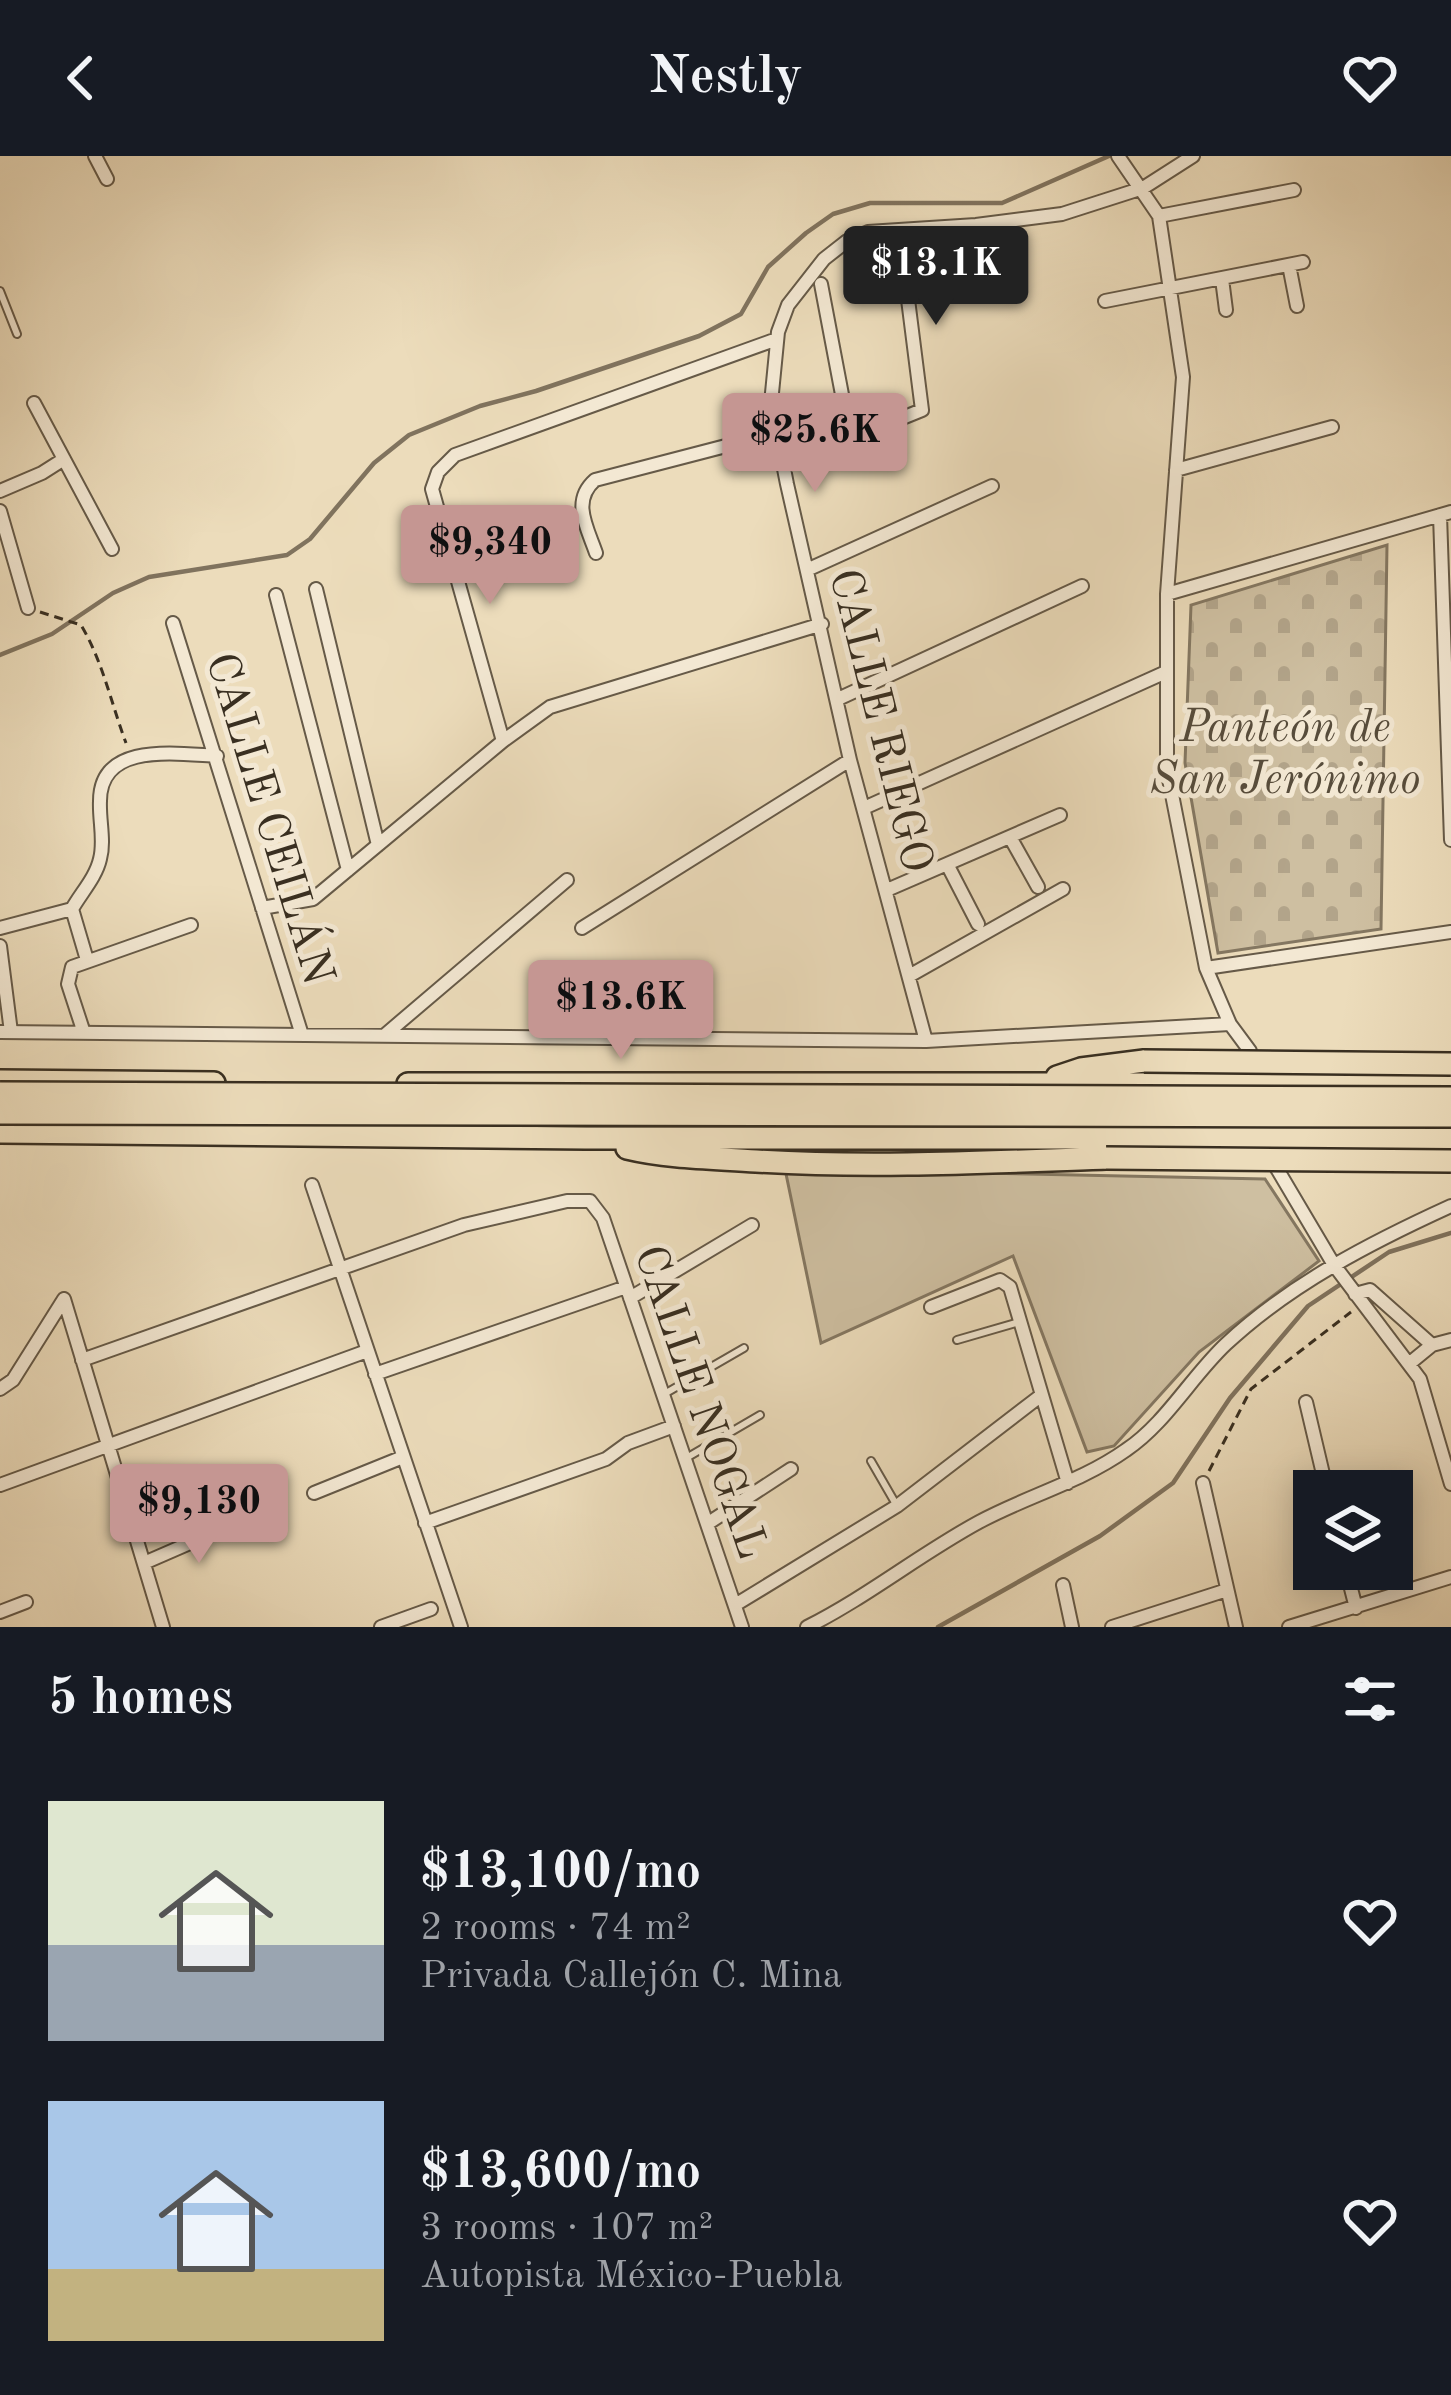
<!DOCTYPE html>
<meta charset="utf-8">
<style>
:root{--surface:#171b24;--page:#20242c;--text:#f1f3f6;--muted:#9ea1a6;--accent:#c59692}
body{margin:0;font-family:"Old Standard TT",serif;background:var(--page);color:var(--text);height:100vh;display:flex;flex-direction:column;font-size:45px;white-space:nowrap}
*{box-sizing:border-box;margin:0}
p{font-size:39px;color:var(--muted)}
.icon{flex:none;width:66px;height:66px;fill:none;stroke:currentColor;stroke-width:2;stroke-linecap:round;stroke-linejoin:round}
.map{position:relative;height:1471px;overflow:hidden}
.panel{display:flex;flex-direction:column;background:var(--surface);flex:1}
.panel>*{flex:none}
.fabs{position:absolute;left:1293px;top:1314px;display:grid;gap:24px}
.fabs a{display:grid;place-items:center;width:120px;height:120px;border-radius:0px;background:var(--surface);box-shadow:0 6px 30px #0003;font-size:60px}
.price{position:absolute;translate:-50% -102px;padding:0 27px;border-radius:12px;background:var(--accent);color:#111;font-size:39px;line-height:78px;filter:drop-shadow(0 3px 6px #0008)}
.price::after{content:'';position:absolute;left:50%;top:72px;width:36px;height:27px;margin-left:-18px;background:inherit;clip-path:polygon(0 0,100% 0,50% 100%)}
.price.current{background:#222;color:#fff}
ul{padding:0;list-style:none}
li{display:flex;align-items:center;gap:36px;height:300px;padding:0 48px}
li span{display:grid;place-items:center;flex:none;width:336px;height:240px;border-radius:0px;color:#555}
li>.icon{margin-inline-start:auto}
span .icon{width:144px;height:144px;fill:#fffc;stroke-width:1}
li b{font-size:51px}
h2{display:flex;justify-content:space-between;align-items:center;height:144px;padding:0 48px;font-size:51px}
header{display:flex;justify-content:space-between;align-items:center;height:156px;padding:0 48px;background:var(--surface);font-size:54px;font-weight:800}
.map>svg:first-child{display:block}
</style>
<header><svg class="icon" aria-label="back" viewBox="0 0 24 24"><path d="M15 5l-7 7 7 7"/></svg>Nestly<svg class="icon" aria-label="heart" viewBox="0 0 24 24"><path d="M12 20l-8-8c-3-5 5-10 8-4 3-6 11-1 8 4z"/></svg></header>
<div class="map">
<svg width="1451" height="1471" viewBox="0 0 1451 1471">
<defs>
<pattern id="cemetery-stones" width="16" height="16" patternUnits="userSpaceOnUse" patternTransform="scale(3)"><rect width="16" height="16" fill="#cebfa1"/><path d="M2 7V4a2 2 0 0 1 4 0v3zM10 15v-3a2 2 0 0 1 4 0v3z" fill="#b2a48a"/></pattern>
</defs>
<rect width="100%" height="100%" fill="#ecdcbb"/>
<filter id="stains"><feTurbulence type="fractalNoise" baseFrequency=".00167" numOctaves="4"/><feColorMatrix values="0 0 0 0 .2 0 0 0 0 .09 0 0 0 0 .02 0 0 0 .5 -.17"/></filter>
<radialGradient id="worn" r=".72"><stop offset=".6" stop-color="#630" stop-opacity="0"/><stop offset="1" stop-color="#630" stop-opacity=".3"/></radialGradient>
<path fill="url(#cemetery-stones)" stroke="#847761" stroke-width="3" d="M1387,389L1381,773L1218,797L1185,607L1191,449Z"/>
<path fill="#cebfa1" stroke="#847761" stroke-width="3" d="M785,1013L1265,1023L1319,1105L1199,1196L1114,1290L1087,1296L1013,1100L821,1187Z"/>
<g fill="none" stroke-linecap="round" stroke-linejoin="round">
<path stroke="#80735e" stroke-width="4.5" d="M0,499L52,478L113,437L149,421L287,399L310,383L374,307L409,279L480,250L536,235L699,180L741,158L768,111L806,77L833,58L870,47H1002L1109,0
M938,1471L1100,1380L1173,1327L1230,1242L1308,1150L1389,1096L1451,1077"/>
<defs>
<path id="service" d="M0,135L17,178
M957,1184L1019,1166
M666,1237L744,1192
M688,1301L760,1259
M871,1305L897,1350"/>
<path id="minor" d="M95,0L107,23
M1118,0L1159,60L1183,221L1167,438V613L1206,812L1230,868L1250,895
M1159,60L1294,34
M1289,109L1297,150
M1222,123L1226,154
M821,128L851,286
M1105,145L1303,106
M34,247L112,393
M784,310L922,254L902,96
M1176,314L1332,271
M0,335L42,317L64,303
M0,355L28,452
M1440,359L1451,684
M596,397C587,371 571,345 595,324L776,277
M809,413L992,330
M316,433L378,689
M1167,438L1451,356
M276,439L348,714
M173,467L302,879
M838,543L1082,430
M503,585L432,333L438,316L455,299L777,183
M864,652L1166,516
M1010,681L1038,731
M947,708L978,768
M887,734L1060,659
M262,752L313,743L503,585L550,551L822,468
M72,753L87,804
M0,772L72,753C81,737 96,721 100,703C105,685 99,664 100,645C100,585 178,598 217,600
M582,772L850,604
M0,790L11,876
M1206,812L1451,776
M909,820L1063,733
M0,876L926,885L1230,868
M84,877L68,828L72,811L191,769
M386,878L567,724
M599,881L685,827
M926,885L850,604L787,328L771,247L778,176L788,149L824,103L847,85L868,76L976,69L1062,58L1143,32L1193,0
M1276,1011L1334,1109L1420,1223L1451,1328
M312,1029L461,1471
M1355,1138L1370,1134L1432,1189
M630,1142L752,1069
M64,1143L163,1471
M931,1151L1000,1124L1010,1131L1068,1327
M82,1204L464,1069L567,1045H590L603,1062L742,1471
M1410,1207L1432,1189L1451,1184
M375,1218L626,1131
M0,1233L13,1224L64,1143
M1306,1246L1327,1335
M1203,1327L1236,1471
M0,1329L367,1195
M314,1337L403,1301
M425,1367L606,1303L628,1287L674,1270
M707,1368L791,1313
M144,1407L236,1367
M1346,1413L1356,1452
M1063,1429L1072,1471
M735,1449L897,1350L1039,1241
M0,1456L26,1446
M381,1471L431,1453
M807,1471C867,1441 920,1398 979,1366C1027,1340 1081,1326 1126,1294C1166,1267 1191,1221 1226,1188C1290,1128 1372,1086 1451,1050
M1112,1471L1227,1434
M1289,1471L1451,1421"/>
<path id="motorway" d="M1057,921L1081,913L1144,905
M0,925L214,927
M408,928H1451
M0,976L586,982H1451
M627,992C669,1002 713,1002 756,1005C873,1012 989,1006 1106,1002"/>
</defs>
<use href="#service" stroke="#665a48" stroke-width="10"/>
<use href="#minor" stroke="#665a48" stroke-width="16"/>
<use href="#motorway" stroke="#392f21" stroke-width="26"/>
<path stroke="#392f21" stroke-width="3" stroke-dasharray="9 6" stroke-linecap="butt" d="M40,456L81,469C103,506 111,547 126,587
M1209,1315L1251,1233L1351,1156"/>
<use href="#service" stroke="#f3e8d3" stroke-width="6"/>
<use href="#minor" stroke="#f3e8d3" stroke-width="12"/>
<use href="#motorway" stroke="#ecdcbb" stroke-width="21"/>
<defs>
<path id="motorway-bridge" d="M1144,905L1451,908
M0,937L1451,942
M0,957L1451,960
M1106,1002L1451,1005"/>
</defs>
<use href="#motorway-bridge" stroke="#392f21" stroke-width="26" stroke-linecap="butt"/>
<use href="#motorway-bridge" stroke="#ecdcbb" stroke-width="21"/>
</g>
<g text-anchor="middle" stroke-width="10" stroke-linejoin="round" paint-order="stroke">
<g font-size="45" fill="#392f21" stroke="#f3e8d3">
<text transform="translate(883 564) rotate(76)" y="16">CALLE RIEGO</text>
<text transform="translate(272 662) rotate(73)" y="16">CALLE CEILÁN</text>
<text transform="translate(703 1245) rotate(71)" y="16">CALLE NOGAL</text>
</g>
<g font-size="45" font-style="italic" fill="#574c3b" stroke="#f3e8d3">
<text x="1285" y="585">Panteón de<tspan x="1285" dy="52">San Jerónimo</tspan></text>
</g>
</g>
<rect width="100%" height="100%" filter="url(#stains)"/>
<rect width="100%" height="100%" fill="url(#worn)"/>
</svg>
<div class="fabs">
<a><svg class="icon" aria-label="layers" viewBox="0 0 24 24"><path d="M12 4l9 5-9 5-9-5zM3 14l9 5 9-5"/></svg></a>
</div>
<b class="price current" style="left:936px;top:172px">$13.1K</b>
<b class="price" style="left:815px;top:339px">$25.6K</b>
<b class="price" style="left:490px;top:451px">$9,340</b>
<b class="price" style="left:621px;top:906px">$13.6K</b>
<b class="price" style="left:199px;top:1410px">$9,130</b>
</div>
<section class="panel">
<h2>5 homes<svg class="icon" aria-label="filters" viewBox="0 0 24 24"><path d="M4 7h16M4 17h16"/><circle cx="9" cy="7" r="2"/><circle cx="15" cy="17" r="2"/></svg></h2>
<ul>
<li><span style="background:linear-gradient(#dfe7d0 60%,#9aa5b1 0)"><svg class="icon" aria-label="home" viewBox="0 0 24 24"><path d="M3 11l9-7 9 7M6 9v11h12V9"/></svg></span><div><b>$13,100/mo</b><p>2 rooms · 74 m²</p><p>Privada Callejón C. Mina</p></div><svg class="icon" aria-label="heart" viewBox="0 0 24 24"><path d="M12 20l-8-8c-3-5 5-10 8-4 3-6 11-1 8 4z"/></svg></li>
<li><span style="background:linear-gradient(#a9c7e8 70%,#c2b280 0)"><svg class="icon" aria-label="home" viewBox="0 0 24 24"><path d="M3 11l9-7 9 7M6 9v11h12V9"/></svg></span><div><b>$13,600/mo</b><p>3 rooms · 107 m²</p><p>Autopista México-Puebla</p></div><svg class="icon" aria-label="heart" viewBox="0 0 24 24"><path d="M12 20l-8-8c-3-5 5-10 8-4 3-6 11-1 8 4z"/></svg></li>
</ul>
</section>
